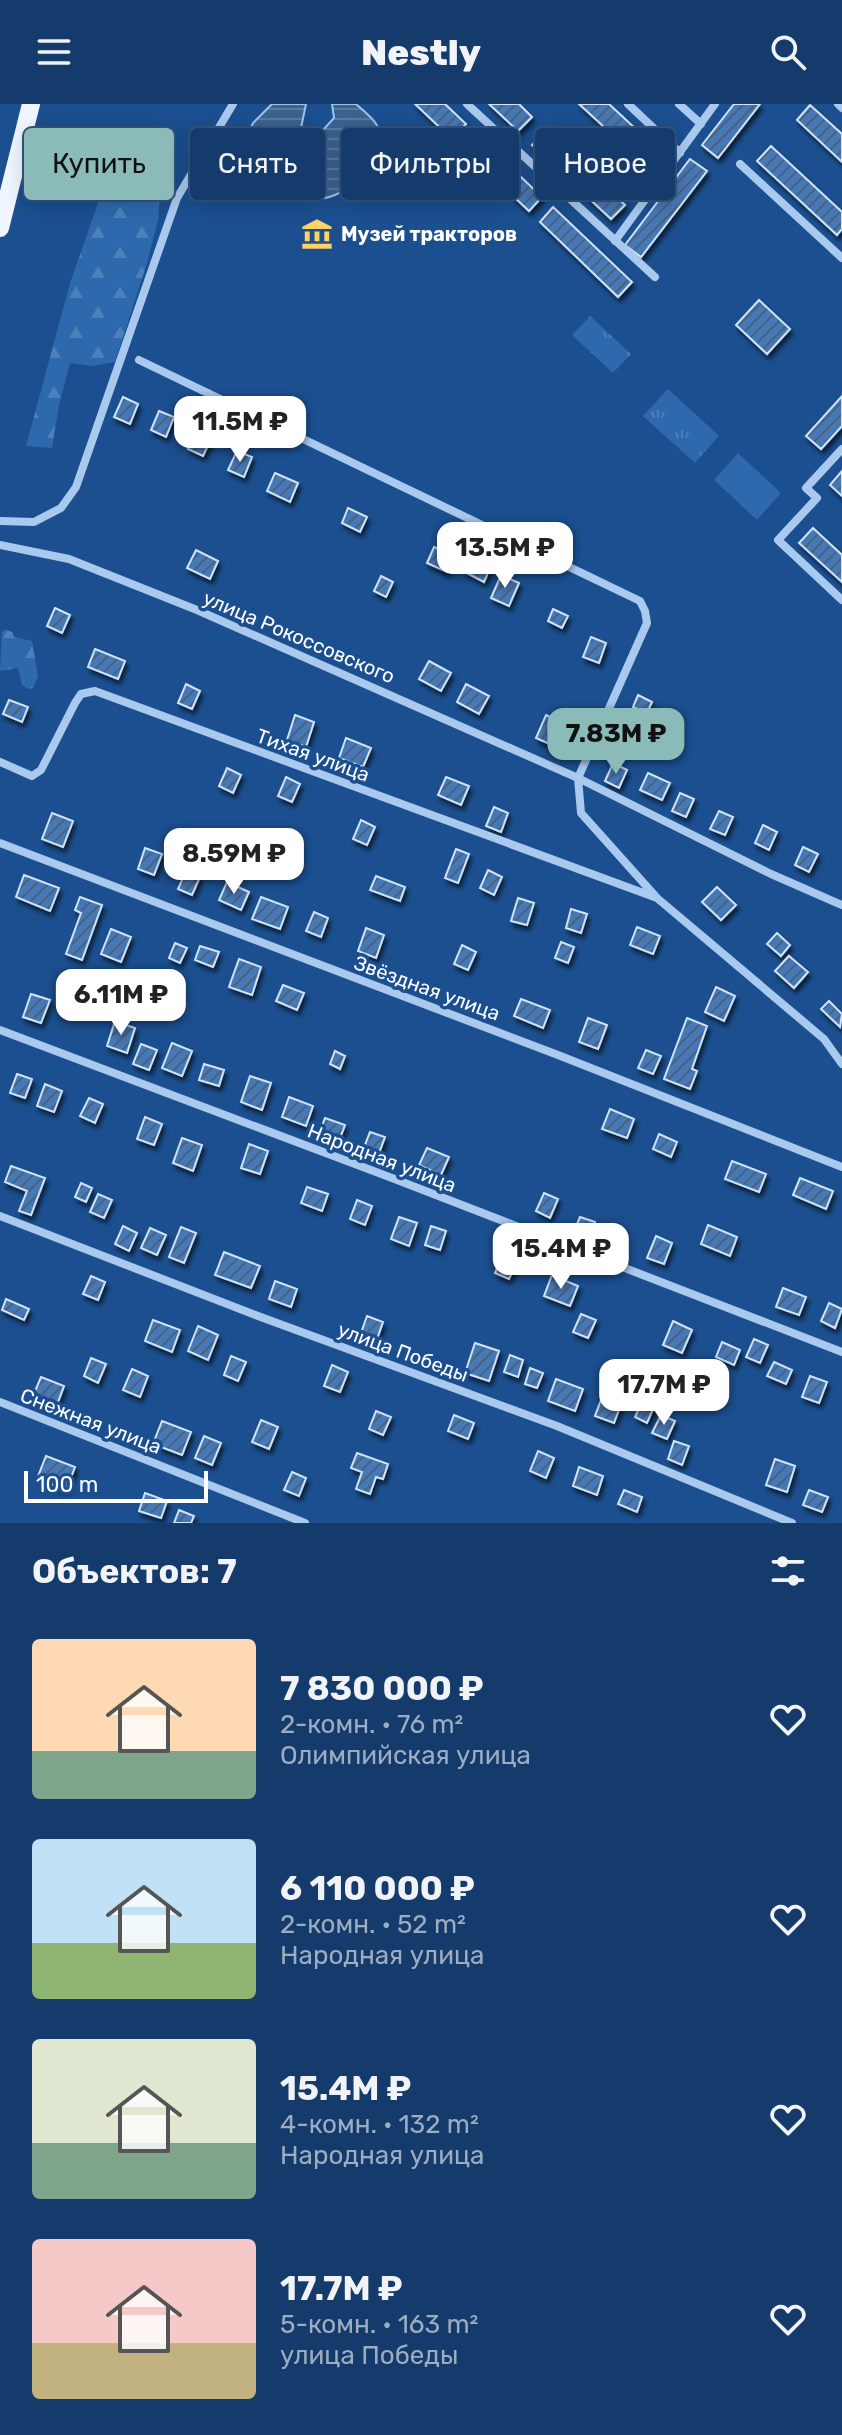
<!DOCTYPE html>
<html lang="ru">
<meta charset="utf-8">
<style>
:root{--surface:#143b6b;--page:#1d4271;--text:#f1f3f6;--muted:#9dadc1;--line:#33557e;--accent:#8bbbb9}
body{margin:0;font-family:Rubik,sans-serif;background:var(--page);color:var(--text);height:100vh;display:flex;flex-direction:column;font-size:30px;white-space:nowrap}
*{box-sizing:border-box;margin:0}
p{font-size:26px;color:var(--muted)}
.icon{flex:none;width:44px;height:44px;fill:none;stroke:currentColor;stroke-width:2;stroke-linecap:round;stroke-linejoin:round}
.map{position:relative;height:1419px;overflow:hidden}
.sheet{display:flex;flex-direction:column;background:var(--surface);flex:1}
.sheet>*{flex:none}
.guide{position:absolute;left:24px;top:24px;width:794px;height:72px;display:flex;gap:16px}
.scale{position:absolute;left:24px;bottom:20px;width:184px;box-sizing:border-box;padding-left:8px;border:4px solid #fff;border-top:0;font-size:22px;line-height:28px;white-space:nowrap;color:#fff;-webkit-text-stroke:6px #1b4f8f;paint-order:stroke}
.price{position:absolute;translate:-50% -68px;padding:0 18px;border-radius:16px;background:#fff;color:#222;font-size:26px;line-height:52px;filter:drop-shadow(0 2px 4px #0008)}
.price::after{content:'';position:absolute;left:50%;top:48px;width:24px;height:18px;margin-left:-12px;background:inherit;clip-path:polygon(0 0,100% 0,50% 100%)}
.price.on{background:var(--accent);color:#111}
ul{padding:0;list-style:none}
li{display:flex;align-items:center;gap:24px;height:200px;padding:0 32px}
li span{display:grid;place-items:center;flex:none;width:224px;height:160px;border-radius:8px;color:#555}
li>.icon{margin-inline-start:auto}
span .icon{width:96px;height:96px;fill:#fffc;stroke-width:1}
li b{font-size:34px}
h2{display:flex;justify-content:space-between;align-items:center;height:96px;padding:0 32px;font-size:34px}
.chip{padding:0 28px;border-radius:8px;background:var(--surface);box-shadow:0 4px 20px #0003,0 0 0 2px var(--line);font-size:28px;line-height:72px}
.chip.on{background:var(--accent);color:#111}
header{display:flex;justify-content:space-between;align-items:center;height:104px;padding:0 32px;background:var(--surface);font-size:36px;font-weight:800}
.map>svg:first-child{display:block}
</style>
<header><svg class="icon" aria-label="menu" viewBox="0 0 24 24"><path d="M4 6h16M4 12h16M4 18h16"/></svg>Nestly<svg class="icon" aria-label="search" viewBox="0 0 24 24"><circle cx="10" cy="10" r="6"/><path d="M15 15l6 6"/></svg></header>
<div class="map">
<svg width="842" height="1419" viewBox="0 0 842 1419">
<defs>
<pattern id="forest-firs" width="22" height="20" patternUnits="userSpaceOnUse" patternTransform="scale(2)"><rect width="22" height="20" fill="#2e69ad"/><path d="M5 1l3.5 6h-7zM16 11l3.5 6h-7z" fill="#4d80b9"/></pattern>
<pattern id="park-tufts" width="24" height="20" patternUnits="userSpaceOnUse" patternTransform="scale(2)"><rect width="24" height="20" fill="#2e69ad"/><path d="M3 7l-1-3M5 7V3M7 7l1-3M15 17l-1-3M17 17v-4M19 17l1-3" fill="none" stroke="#4d80b9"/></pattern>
<pattern id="water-rules" width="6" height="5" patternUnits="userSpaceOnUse" patternTransform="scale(2)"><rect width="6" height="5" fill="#3c6290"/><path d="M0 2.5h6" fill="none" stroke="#597aa1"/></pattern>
<pattern id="building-hatch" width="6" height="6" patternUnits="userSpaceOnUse" patternTransform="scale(2)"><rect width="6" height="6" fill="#4478b7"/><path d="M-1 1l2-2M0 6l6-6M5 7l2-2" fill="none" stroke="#486282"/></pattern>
<filter id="shadow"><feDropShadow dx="2.5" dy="4.5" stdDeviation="2" flood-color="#0009"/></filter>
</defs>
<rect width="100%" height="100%" fill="#1b4f8f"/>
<path fill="url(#forest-firs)" d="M116,48L151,62L161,78L158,116L147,159L115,258L92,262L70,259L59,301L52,344L26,342L70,179Z
M7,526L12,528L14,533L32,537L38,572L33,584L28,585L22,581L18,564L0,567L2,527Z"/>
<path fill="url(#park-tufts)" d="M590,212L631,250L613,269L572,231Z
M668,285L719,332L695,359L643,312Z"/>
<path fill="#2e69ad" d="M738,349L781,389L757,416L714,376Z"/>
<path fill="url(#water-rules)" stroke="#9cc4f0" stroke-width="2" d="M272,0H306L301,24L314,36L334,14L332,0H356C365,8 377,17 380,28C390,59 351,88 325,94C302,98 260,79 248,59C245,54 244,46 243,41L253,19Z"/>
<path fill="url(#building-hatch)" stroke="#cfe3fa" stroke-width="2" filter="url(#shadow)" d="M415,0H445L466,20L452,35Z
M489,0H519L532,13L518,27Z
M579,0H609L665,52L651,66Z
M734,0H760L718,54L702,41Z
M810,1L842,30V58L797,16Z
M546,26L625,101L611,115L532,41Z
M478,32L542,93L529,107L464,46Z
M771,42L842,108V125L837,131L757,57Z
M690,55L707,67L641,153L625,141Z
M553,103L632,178L618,193L540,118Z
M759,196L790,225L767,250L736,221Z
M842,292V322L821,345L806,332Z
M123,293L138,300L130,320L114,313Z
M159,307L174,313L166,333L151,326Z
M196,326L212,333L203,352L188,345Z
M237,347L252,353L244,373L228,366Z
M842,367V392L830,381Z
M275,369L298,379L290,398L267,387Z
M348,404L367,413L360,428L342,419Z
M813,424L842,451V478L799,439Z
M434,443L454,452L447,468L427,459Z
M196,446L218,457L210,475L187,464Z
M472,453L491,462L484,478L465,468Z
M501,471L519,479L509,502L491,494Z
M381,472L393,478L386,493L374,487Z
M55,504L70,511L62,529L47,522Z
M553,505L568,512L562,524L548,517Z
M591,533L606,539L599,559L583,553Z
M95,545L125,557L118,575L88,563Z
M429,557L451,569L441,587L419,575Z
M186,580L200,587L192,605L178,599Z
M466,580L489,592L479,610L457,598Z
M638,591L652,598L647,609L633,603Z
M9,596L28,603L22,618L3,610Z
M295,611L314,618L306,643L287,636Z
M546,611L564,620L554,642L536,634Z
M346,634L371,644L363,663L339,654Z
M613,659L627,666L619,684L605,677Z
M227,664L241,671L233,689L219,682Z
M648,669L670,679L662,696L640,686Z
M286,673L300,680L292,698L278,692Z
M446,673L469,682L461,701L438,691Z
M680,689L694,695L686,713L672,707Z
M494,703L508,709L501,728L486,722Z
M719,707L733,713L725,731L710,725Z
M52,709L73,717L63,743L42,735Z
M361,716L375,723L367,741L353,735Z
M763,721L777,728L769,746L755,739Z
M803,743L818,750L809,768L795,761Z
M145,744L162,750L154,771L138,765Z
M456,745L469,750L458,779L445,774Z
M488,766L502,773L494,791L480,784Z
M186,767L200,773L192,791L178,785Z
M24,771L59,784L50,807L16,793Z
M376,772L405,783L400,797L370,786Z
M227,778L249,788L241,806L219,796Z
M717,783L736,801L721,816L702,798Z
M80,793L102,801L82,856L66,850L81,809L75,806Z
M261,793L288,803L280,825L252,815Z
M518,794L534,799L527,821L511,817Z
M571,805L587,810L581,829L566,824Z
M314,808L328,814L321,833L306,827Z
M637,823L660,832L653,850L630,841Z
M366,824L384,831L376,854L358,847Z
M111,825L131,833L121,858L101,850Z
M777,829L790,841L781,852L767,840Z
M561,838L574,843L568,859L555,854Z
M175,839L187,844L180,859L169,854Z
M462,841L476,848L468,866L454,860Z
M200,842L219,848L213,863L195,856Z
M789,852L808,868L794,884L775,867Z
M239,855L261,863L252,891L229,883Z
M283,881L304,889L297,906L276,897Z
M716,883L735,892L724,917L705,908Z
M31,890L50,896L41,919L23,913Z
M521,895L550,906L543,924L514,912Z
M829,897L842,910L840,923L821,905Z
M588,914L607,921L598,945L579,938Z
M687,914L707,922L692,965L697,967L690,985L664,975Z
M115,917L135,924L127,949L107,942Z
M172,939L192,947L182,972L162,964Z
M141,940L157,946L149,966L133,960Z
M646,946L661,952L653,970L638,964Z
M335,947L345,952L340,965L330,960Z
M204,960L224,966L219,982L199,976Z
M17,970L32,975L25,994L10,989Z
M250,972L271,979L262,1006L241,998Z
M45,980L62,987L54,1008L37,1002Z
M289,993L313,1002L306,1022L282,1013Z
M89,994L103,1000L95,1019L80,1012Z
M610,1005L634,1015L627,1034L602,1025Z
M145,1013L162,1020L154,1041L137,1035Z
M325,1014L345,1021L339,1037L319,1030Z
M370,1028L385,1033L378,1052L363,1046Z
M659,1030L677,1038L671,1053L653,1045Z
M182,1034L202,1041L193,1067L173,1059Z
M249,1040L268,1047L260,1070L241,1064Z
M427,1044L449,1053L441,1071L419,1061Z
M732,1057L766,1070L759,1088L725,1075Z
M11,1062L45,1074L31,1111L19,1107L27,1087L5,1078Z
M800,1074L833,1087L826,1105L793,1091Z
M81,1079L92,1084L86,1098L75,1093Z
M307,1083L328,1090L322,1107L301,1099Z
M544,1089L558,1095L550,1114L536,1107Z
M98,1090L112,1096L104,1114L90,1108Z
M357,1096L372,1102L365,1121L350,1115Z
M399,1113L417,1119L409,1142L391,1135Z
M580,1113L595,1118L591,1131L575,1125Z
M708,1121L737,1133L730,1152L701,1140Z
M123,1122L137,1129L129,1147L115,1140Z
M431,1122L446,1127L440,1146L425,1141Z
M181,1123L196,1129L184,1159L169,1153Z
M150,1124L166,1131L157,1151L141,1144Z
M656,1132L672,1139L664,1160L647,1154Z
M224,1148L260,1162L251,1184L215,1171Z
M503,1150L517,1157L509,1175L495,1169Z
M552,1171L578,1182L570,1202L544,1192Z
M91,1172L105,1178L98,1196L83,1190Z
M275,1177L297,1185L291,1203L269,1195Z
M783,1184L806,1193L799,1211L776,1203Z
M6,1195L29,1205L24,1216L2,1206Z
M829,1199L842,1205L835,1224L821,1217Z
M581,1210L596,1216L588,1234L573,1228Z
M367,1212L383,1218L376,1238L360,1232Z
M153,1216L180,1226L172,1248L145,1237Z
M673,1217L692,1226L682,1249L663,1241Z
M198,1222L218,1231L208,1256L188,1247Z
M754,1235L768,1241L760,1259L746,1253Z
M722,1238L740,1246L734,1261L716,1253Z
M475,1239L499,1247L489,1277L465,1269Z
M510,1251L523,1256L518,1273L504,1268Z
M231,1252L246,1258L238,1277L224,1271Z
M91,1254L106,1260L98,1279L84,1272Z
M774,1258L792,1266L786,1280L767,1272Z
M332,1261L348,1268L340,1288L324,1282Z
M530,1264L543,1269L537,1284L525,1280Z
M132,1265L148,1272L140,1293L123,1286Z
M810,1272L827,1278L819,1299L802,1293Z
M41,1273L64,1282L57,1301L33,1292Z
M556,1275L583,1285L575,1307L548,1297Z
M604,1288L623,1295L614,1319L595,1312Z
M642,1298L654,1303L647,1319L635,1313Z
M376,1307L391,1313L383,1331L369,1325Z
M454,1311L474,1319L468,1335L448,1327Z
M661,1311L675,1317L667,1335L652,1329Z
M261,1316L278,1323L269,1345L252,1338Z
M162,1317L191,1328L182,1351L153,1340Z
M204,1332L221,1339L212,1361L195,1354Z
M674,1337L689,1342L682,1361L668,1355Z
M538,1347L554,1354L546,1374L530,1367Z
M357,1349L388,1360L383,1375L376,1373L370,1390L356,1385L362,1368L351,1364Z
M46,1352L75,1363L66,1386L37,1375Z
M775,1355L795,1362L787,1388L766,1381Z
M579,1363L603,1372L597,1391L573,1382Z
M292,1368L306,1374L299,1392L284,1386Z
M624,1386L642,1393L637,1408L618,1400Z
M809,1386L828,1393L822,1408L803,1401Z
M145,1389L167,1397L161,1414L139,1407Z
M179,1406L194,1412L191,1419H174Z"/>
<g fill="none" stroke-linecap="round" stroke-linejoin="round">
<path stroke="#a9c9ee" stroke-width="8" d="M467,0L655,173
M628,0L680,49
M679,0L701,20
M838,0L842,4
M740,60L842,154
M615,137L715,0
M139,256L640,497L645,507L647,519L578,674L581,709L657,794L824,935L842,960
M842,345L806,384L817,394L778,436L842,496
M0,417L34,418L61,404L76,383L177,94L233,0
M0,441L69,455L197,506L578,674L771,770L842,801
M0,658L32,672L41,666L75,599L81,590L95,587L657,794
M0,739L558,951L842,1063
M0,926L392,1074L842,1248
M0,1112L258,1212L557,1322L792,1419
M0,1298L305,1419"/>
<path stroke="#f0f6ff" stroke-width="18" d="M0,124L31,0"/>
</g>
<defs>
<symbol id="museum-bare" viewBox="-9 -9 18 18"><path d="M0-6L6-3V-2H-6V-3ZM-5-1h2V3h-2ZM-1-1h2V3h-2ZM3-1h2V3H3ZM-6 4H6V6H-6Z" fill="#ffd166" stroke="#1b4f8f" stroke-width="2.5" paint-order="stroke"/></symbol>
</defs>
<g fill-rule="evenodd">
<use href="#museum-bare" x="295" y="108" width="44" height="44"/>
</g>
<g text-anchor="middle" stroke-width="7" stroke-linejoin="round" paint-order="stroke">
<g font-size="20" font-weight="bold" fill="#fff" stroke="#1b4f8f" text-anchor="start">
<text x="341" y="137">Музей тракторов</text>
</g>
<g font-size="20" fill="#fff" stroke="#1b4f8f">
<text transform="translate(299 533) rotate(23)" y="7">улица Рокоссовского</text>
<text transform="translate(313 651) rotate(20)" y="7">Тихая улица</text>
<text transform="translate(427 884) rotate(20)" y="7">Звёздная улица</text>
<text transform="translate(382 1054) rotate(21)" y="7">Народная улица</text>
<text transform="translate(403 1248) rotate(20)" y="7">улица Победы</text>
<text transform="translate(91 1317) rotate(21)" y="7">Снежная улица</text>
</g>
</g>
</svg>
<div class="scale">100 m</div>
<b class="price" style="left:240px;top:360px">11.5M ₽</b>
<b class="price" style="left:505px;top:486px">13.5M ₽</b>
<b class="price on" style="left:616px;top:672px">7.83M ₽</b>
<b class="price" style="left:234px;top:792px">8.59M ₽</b>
<b class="price" style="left:121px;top:933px">6.11M ₽</b>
<b class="price" style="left:561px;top:1187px">15.4M ₽</b>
<b class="price" style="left:664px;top:1323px">17.7M ₽</b>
<div class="guide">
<a class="chip on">Купить</a>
<a class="chip">Снять</a>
<a class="chip">Фильтры</a>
<a class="chip">Новое</a>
</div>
</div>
<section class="sheet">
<h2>Объектов: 7<svg class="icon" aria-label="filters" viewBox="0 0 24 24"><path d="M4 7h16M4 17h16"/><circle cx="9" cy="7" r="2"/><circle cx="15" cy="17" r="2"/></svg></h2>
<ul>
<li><span style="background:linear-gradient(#ffd9b3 70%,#7fa58c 0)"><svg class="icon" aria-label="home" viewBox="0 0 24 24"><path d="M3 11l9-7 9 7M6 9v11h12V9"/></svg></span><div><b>7 830 000 ₽</b><p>2-комн. · 76 m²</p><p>Олимпийская улица</p></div><svg class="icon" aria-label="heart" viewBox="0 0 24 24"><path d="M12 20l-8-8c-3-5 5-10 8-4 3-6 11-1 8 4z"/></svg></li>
<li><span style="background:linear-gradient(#bfe0f5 65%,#8fb573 0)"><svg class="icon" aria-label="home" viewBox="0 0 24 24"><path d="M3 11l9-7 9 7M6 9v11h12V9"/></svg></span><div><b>6 110 000 ₽</b><p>2-комн. · 52 m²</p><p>Народная улица</p></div><svg class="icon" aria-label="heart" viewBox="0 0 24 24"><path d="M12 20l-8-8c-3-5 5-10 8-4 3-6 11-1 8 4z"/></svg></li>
<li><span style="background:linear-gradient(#dfe7d0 65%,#7fa58c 0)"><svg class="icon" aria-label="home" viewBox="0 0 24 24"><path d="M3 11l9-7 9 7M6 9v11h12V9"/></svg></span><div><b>15.4M ₽</b><p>4-комн. · 132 m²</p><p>Народная улица</p></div><svg class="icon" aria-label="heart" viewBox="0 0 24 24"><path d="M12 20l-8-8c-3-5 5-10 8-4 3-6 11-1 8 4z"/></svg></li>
<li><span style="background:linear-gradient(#f6c9c9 65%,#c2b280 0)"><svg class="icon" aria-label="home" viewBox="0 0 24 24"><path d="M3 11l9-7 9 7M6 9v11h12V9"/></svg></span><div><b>17.7M ₽</b><p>5-комн. · 163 m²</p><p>улица Победы</p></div><svg class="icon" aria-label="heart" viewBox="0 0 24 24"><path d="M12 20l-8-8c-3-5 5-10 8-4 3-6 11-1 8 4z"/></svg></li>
</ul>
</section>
